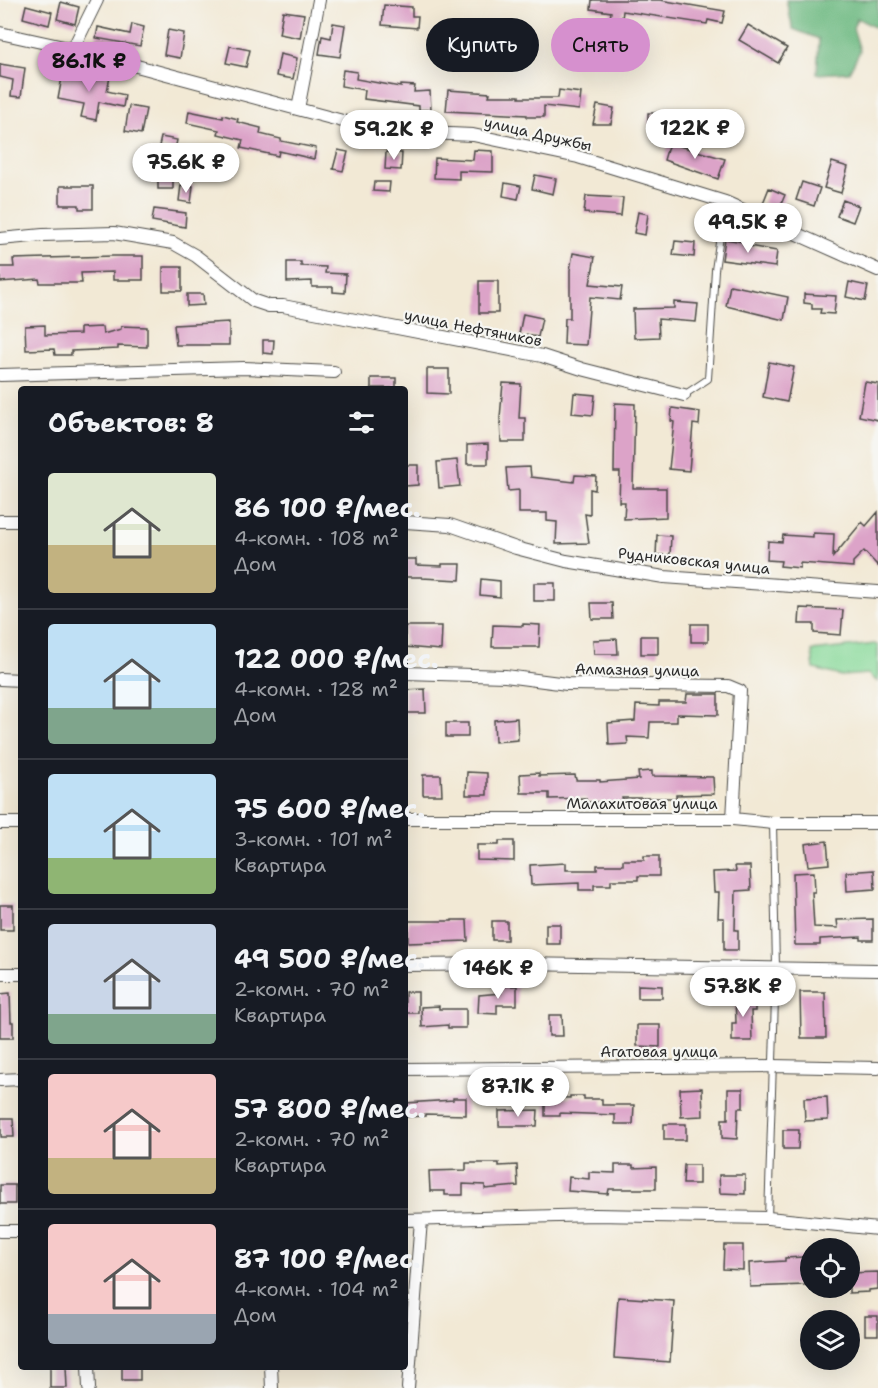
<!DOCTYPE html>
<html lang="ru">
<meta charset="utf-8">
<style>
:root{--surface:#171b24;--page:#242831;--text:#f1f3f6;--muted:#9ea1a6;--line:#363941;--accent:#d690ce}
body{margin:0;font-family:"Shantell Sans",sans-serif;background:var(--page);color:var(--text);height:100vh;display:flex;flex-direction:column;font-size:22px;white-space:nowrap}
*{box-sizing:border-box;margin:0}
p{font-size:20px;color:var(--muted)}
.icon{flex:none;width:33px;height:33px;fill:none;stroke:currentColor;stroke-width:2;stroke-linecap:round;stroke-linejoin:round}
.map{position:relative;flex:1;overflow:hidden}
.side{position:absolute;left:18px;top:386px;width:390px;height:984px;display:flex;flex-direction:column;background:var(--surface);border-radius:6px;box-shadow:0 6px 24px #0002}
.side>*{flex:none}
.banner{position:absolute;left:426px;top:18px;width:362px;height:54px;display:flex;gap:12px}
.controls{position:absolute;left:800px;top:1238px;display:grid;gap:12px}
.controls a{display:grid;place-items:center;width:60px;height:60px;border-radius:50%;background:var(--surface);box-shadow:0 6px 24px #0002;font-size:30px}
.price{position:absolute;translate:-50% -51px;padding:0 14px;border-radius:21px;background:#fff;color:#222;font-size:20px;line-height:39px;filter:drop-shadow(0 2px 3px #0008)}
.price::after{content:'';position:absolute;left:50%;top:36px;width:18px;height:14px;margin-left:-9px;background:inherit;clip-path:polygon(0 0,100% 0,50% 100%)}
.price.active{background:var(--accent);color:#111}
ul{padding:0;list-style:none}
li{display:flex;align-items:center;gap:18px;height:150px;padding:0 30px}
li+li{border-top:2px solid var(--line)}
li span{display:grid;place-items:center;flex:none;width:168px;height:120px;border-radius:6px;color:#555}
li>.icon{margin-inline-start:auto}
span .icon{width:72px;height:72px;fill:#fffc;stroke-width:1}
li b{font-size:26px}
h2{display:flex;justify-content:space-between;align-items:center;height:72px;padding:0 30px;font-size:26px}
.chip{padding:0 21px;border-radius:27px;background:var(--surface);box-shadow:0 6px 24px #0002;font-size:21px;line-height:54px}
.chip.active{background:var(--accent);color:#111}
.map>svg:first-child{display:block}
</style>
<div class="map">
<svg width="878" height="1388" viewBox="0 0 878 1388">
<rect width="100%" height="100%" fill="#f6f6f2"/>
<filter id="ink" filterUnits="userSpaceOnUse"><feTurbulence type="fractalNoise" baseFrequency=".0167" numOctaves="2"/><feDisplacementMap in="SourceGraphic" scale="12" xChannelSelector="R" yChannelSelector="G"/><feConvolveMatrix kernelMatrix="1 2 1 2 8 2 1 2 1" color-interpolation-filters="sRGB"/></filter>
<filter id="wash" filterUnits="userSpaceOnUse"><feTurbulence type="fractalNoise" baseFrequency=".008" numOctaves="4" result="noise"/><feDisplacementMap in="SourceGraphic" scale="24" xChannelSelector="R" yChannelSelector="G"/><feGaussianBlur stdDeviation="1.35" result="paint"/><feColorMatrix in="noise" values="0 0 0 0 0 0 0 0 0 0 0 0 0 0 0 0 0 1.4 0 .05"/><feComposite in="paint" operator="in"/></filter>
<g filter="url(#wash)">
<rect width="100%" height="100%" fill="#f2e9d5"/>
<path fill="#87d999" stroke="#598262" stroke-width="1.5" d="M875,644L878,646V682L868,674L841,676L814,669L812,651Z"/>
<path fill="#6db981" stroke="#4c7256" stroke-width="1.5" d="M786,0H878V29L857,18L853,28L860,51L849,72L817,74L819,39L793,29Z"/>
<g id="blocks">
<path fill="#dca3c8" d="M592,0H660L725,11L722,23L708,20L707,24L623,11L621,27L609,25L611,12L591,9Z
M61,2L79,7L75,24L57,19Z
M26,5L52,12L49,25L23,18Z
M384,5L412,7V16H418L417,28L382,25Z
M283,11L304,14L300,38L279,34Z
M333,23L345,25L340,57L319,54L322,36L331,38Z
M132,24L144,27L140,46L96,38L98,27L130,34Z
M748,25L787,48L778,63L739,40Z
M168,30L184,33L180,58L164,55Z
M505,35V55H487V36Z
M230,46L250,50L246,67L226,63Z
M280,54L297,58L293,79L276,76Z
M0,64L25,68L21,97L11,96L13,80L0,77Z
M343,70L357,72L356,79L401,87V85L415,86L414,92L430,91L431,110H419V106L364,99L365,90L341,86Z
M63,72L95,77L96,73L110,77L107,91L125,95L123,107L99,102L96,120L81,117L84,104L58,99Z
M448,90L490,93L489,96H519V98H558L559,90L581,93L579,110L544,106V117H527V115L446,111Z
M597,105L614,108L611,124H593Z
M129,106L146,109L141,134L125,131Z
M189,111L223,118V115L238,119L237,122L261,128L260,134L281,139V141L316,148L314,159L279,151L278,156L241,148L243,140L218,134L219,130L187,123Z
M648,113H661V124H648Z
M161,137L177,140L175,150L159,146Z
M669,143L725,159L718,179L664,160Z
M338,150L348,152L343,171L333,169Z
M474,150L493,151V172L459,171V179L434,178L435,158L473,160Z
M386,152L402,153L401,170L385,169Z
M832,162L848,167L841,193L824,188Z
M158,170H173V189H158Z
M535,175L556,179L553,194L532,189Z
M374,182H390L389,192L373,191Z
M802,182L820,188L814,206L796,200Z
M505,183L521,186L518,199L503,196Z
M181,185L193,186L191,203L179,201Z
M60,186H93V209H79V205H60Z
M769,188L785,195L779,209L763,203Z
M586,196L623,198L621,216L584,213Z
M843,200L859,206L853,222L837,216Z
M154,209L186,213L185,227L152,221Z
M638,212L648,214L645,235L634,233Z
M725,239L744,242L743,245L777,251L775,267L722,260Z
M675,241L695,243L694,257L673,255Z
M573,253L595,257L590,284L622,287L620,300L590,297L586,345L564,344L565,318H570V270Z
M113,256H143V280H113V272L81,273L82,283H40L39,279L0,282V267H14L13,259Z
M287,262H301V266L326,267L325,273L346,274L345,293L333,292V287H312V281L287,282Z
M163,267H182V291H163Z
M479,281H498V313H479Z
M849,282L868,286L865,301L846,297Z
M730,285L788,297L784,320L726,306Z
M187,294H203L204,305L187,306Z
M804,294L836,296L834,314L820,313L821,309H812V304L804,303Z
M674,302L698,304L696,322L658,319L659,337L634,338L633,309L674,308Z
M523,314L542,318L538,337L519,334Z
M229,322V345H176L174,325Z
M45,325V335L80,334V328L102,327L103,334L121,329V326L147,327V347L118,346V349L71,351V355H55L54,349L26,350L25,326Z
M263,340H274L273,354L263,353Z
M769,362L794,367L787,402L763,397Z
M427,369H449V394L427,393Z
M371,378H396V388H371Z
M865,382L878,384V420L859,416Z
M503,383L521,384L519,418H525V442H501L500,418Z
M574,393L595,395L593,415L572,413Z
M615,403L635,404L633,488H666V517L624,519L625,502H619L620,472H614Z
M672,408L700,412L699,425L693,424L689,471L669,469L674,422L671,421Z
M488,444V464H467V445Z
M457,460L460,486L439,488L437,462Z
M405,465H418V485L405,486Z
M530,467L531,477L574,482L575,475L596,476L595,490L590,489V515L585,514L589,543L556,544L557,522L547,521V513H519V490L508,491L506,468Z
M878,512V566L864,551L853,562V567L800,563V568L780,566L781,561L767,560L768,541L782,542L783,535L813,537V533L834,534L833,557L862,522L866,526Z
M657,535L671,536L670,555H656Z
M405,559H416V565L442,566V564H461L460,580L422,578V577H405Z
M481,579L500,581V597L480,595Z
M534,583H555V601H534Z
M591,603H612L613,619H592Z
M800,608L843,610L841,635L814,633V624H799Z
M523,624L540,625L539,647H492L493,625L523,626Z
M691,624H708V642H691Z
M405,626H442L441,650L405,647Z
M641,636H658V654H641Z
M617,639L618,654H594L593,640Z
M425,689L426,713H405V690Z
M687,694H718V715L677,714V722H650L649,738L627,737L628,744L609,745L608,723L635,721L636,705L659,706V702H686Z
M517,718L518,740L495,742L494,720Z
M446,723H468V737H446Z
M652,771V776L713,777L714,794L676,795V798H622L623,804H609V802H586V798L549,799V793H521L520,774L539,773V776L575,775L576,780H600V782L639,779L638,772Z
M467,772L487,773V795H466Z
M423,775H441L442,795H423Z
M499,841H514V861L477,860V845H499Z
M827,841L829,864L808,866L805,844Z
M644,856H659V876H638V880H611V885H594V890H579V883L531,885L530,865L566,863V870H597V865H623V860H644Z
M735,866H750L751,890L736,891L735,930H738V950H724V918H718L719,892H714L713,872L736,871Z
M874,870L875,889L847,891L846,872Z
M814,872L815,892H812L814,927L838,928L837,920L873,919V940H861V937L820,939V945H795L793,873Z
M0,905H13V930H0Z
M452,920H467L468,941L408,943V921H452Z
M492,921H507V940H492Z
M546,924H560V944H546Z
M638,985L662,986V998H638Z
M501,986H517V1005H497V1014L478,1013L479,995L501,993Z
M405,992H418V1013H405Z
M800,992H825L826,1038H801Z
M10,993L11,1022H13V1038H0V994Z
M755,994V1011H751L752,1041H732V1023H736L735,995Z
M439,1006V1009H466V1028H448V1025L422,1027L421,1007Z
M549,1015H562L563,1036H549Z
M637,1025H660V1047L637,1046Z
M702,1088L703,1116L681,1117L680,1089Z
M728,1089H743V1108H738L737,1139L722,1138V1119H728Z
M570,1096H584V1099H602V1105H634L633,1124H615V1115L560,1113V1116H545V1097L570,1098Z
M827,1097L828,1120L805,1121L804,1098Z
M453,1098H466V1115L425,1114V1116L405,1117V1103L453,1100Z
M538,1110L537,1126H499V1111Z
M1,1118H13L14,1137H1Z
M664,1124H686V1140H664Z
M783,1130H799L798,1149H783Z
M466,1163H499V1166L517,1165L518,1186L485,1189V1185L463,1184V1195H445V1191H430L429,1171L466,1170Z
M615,1165H633V1168L656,1167V1189H609L608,1194L568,1191L569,1177L589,1179V1172L615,1173Z
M684,1165H699V1184H683Z
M719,1175H745V1194L720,1193Z
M0,1185H15V1204H0Z
M724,1245H743V1270L723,1269Z
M803,1257L805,1285L750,1287L749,1263L785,1261V1258Z
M878,1272V1289L869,1290V1292L849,1293V1273Z
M618,1297L674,1301L670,1362L614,1358Z
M865,1316H878V1335H865Z
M50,1366H66L67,1388H50Z
M122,1366H140V1380H122Z"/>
</g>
</g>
<g filter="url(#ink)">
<use href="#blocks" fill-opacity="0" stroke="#494844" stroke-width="1.5"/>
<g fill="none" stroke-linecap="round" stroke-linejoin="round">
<defs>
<path id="lane" d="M684,395L708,379L715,270L725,202
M768,1218L776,967L773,823"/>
<path id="street" d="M0,33L73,49L380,131L473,135L578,157L725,202L878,270
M73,49L97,0
M298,109L319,0
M0,239L43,235L114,233L173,243L196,256L254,301L269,306H283L542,356L582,369L684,395
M0,375L244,368L334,372
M0,521H21
M405,522L450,525L516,548L566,561L664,577L878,592
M405,673L505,676L567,684L728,686L740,691L733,819
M0,679L21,680
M405,819H733L773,823H878
M0,823H21
M405,965L522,964L878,970
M0,974H21
M405,1069L773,1066L878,1068
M0,1080L21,1079
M405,1220L595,1215L768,1218L878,1229
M0,1231H21
M88,1366L89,1388
M271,1366L272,1388
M408,1388L421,1220"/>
</defs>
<use href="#lane" stroke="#494844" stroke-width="8"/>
<use href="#street" stroke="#494844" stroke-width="14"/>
<use href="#lane" stroke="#fff" stroke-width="6"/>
<use href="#street" stroke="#fff" stroke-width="12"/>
</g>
</g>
<g text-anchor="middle" stroke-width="4.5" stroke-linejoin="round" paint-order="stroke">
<g font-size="15" fill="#2b2b2b" stroke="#f6f6f2">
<text transform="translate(538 134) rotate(13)" y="5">улица Дружбы</text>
<text transform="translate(473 328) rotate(11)" y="5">улица Нефтяников</text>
<text transform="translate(694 561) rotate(6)" y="5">Рудниковская улица</text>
<text transform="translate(637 670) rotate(1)" y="5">Алмазная улица</text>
<text x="642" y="809">Малахитовая улица</text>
<text x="659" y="1057">Агатовая улица</text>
</g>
</g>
</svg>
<div class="controls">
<a><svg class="icon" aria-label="locate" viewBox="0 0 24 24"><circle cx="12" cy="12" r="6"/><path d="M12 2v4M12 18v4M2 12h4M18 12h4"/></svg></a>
<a><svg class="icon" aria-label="layers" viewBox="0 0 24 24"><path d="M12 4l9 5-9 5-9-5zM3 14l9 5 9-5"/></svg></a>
</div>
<b class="price active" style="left:89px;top:93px">86.1K ₽</b>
<b class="price" style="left:695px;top:160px">122K ₽</b>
<b class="price" style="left:394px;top:161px">59.2K ₽</b>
<b class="price" style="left:186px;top:194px">75.6K ₽</b>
<b class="price" style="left:748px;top:254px">49.5K ₽</b>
<b class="price" style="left:498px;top:1000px">146K ₽</b>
<b class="price" style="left:743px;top:1018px">57.8K ₽</b>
<b class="price" style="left:518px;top:1118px">87.1K ₽</b>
<div class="banner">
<a class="chip">Купить</a>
<a class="chip active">Снять</a>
</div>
<section class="side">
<h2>Объектов: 8<svg class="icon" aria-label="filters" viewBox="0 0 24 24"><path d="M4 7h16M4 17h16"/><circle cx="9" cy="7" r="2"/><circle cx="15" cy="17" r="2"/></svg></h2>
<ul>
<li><span style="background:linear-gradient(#dfe7d0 60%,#c2b280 0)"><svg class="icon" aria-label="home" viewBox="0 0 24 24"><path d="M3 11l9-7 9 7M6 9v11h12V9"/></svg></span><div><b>86 100 ₽/мес.</b><p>4-комн. · 108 m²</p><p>Дом</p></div></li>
<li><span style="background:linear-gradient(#bfe0f5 70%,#7fa58c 0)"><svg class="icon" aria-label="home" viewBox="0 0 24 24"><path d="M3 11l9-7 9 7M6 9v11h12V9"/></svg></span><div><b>122 000 ₽/мес.</b><p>4-комн. · 128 m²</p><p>Дом</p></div></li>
<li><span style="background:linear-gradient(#bfe0f5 70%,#8fb573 0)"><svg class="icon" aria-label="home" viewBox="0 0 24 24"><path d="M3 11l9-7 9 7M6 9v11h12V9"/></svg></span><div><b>75 600 ₽/мес.</b><p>3-комн. · 101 m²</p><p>Квартира</p></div></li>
<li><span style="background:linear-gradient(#c9d6e8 75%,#7fa58c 0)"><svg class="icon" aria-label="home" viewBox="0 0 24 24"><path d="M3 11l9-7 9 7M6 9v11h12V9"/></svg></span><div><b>49 500 ₽/мес.</b><p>2-комн. · 70 m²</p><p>Квартира</p></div></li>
<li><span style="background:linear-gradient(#f6c9c9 70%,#c2b280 0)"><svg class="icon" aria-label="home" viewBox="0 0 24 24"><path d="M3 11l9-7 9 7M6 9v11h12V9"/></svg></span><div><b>57 800 ₽/мес.</b><p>2-комн. · 70 m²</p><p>Квартира</p></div></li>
<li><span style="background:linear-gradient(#f6c9c9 75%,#9aa5b1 0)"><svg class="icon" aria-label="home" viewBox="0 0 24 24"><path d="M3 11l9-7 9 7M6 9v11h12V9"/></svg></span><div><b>87 100 ₽/мес.</b><p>4-комн. · 104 m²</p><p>Дом</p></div></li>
</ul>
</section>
</div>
